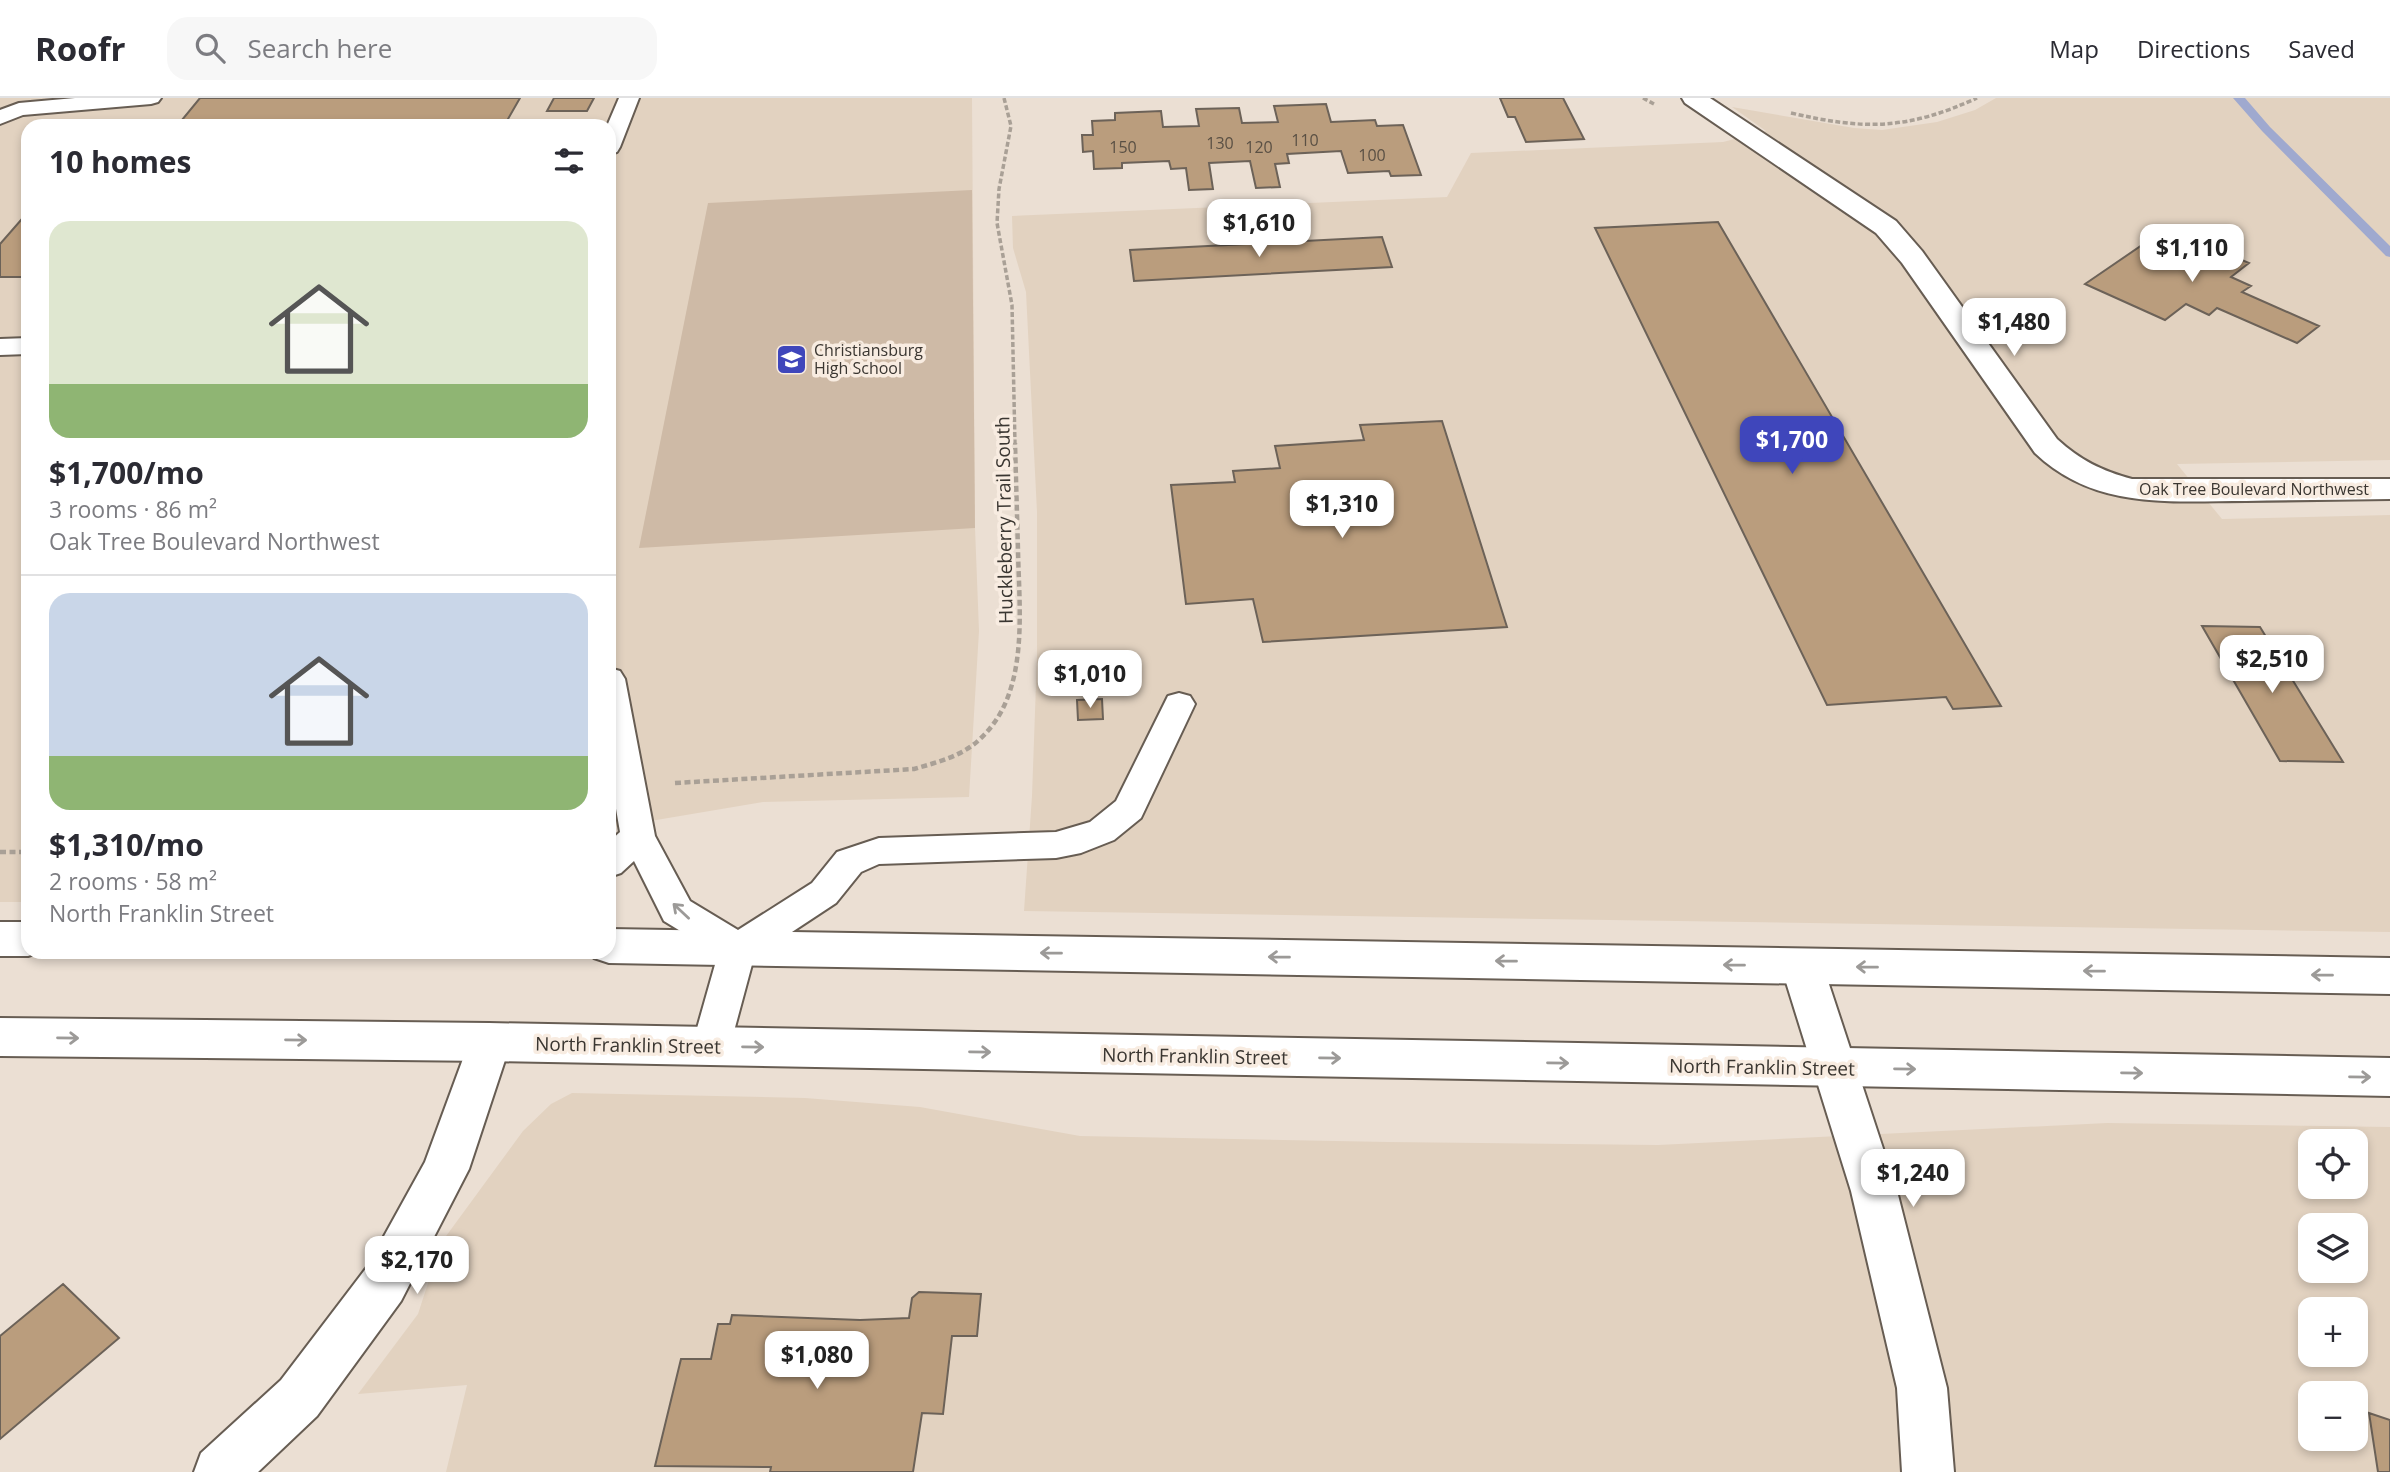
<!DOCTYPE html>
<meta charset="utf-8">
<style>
:root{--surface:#fff;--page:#f7f7f7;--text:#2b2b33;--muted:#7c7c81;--line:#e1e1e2;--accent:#3f46bb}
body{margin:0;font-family:"Open Sans",sans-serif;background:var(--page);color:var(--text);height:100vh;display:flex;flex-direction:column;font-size:26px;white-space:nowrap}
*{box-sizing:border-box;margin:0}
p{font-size:23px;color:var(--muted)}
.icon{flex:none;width:38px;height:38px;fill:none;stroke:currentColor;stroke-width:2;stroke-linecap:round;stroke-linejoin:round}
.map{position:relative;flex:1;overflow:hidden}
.panel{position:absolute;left:21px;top:21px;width:595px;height:840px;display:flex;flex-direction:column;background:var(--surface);border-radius:21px;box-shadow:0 4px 10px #0003}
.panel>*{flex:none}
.tools{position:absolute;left:2298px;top:1031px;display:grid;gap:14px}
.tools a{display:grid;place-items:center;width:70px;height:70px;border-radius:14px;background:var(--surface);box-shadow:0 4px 10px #0003;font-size:35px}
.price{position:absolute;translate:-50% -60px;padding:0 16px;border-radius:14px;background:#fff;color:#222;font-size:23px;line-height:46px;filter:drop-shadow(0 2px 4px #0008)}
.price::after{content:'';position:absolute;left:50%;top:42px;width:21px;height:16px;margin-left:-10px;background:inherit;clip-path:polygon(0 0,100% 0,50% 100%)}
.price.current{background:var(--accent);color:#fff}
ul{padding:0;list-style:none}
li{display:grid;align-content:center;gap:14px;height:371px;padding:0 28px}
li+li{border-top:2px solid var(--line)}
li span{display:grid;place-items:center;height:217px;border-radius:21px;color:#555}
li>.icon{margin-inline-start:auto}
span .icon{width:126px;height:126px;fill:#fffc;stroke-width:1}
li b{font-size:30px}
h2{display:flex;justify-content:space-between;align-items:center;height:84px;padding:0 28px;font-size:30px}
header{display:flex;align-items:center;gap:42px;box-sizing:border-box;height:98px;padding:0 35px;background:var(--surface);border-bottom:2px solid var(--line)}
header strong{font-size:33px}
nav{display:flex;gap:38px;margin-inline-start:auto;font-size:24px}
.search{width:490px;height:63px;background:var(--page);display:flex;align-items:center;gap:18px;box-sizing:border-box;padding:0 24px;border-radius:21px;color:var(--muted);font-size:26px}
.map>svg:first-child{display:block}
</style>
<header>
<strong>Roofr</strong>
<div class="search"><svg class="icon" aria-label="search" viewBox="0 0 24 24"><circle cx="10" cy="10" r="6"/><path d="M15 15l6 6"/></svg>Search here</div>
<nav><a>Map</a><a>Directions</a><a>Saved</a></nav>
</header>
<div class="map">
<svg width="2390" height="1374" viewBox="0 0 2390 1374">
<rect width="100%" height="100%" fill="#ebdfd3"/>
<path fill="#e2d2c0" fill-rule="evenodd" d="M0,0H972L975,430L979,533L969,699L763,704L609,730V28H28V804H0Z
M1996,0H2390V362L2177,366L2222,421L2390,417V834L1024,813L1032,698L1037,558V414L1026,194L1013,150L1012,118L1447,99L1471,55L1723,44L1766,33L1732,9L1854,30L1882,32L1937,24L1975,12Z
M572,995L805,1000L920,1009L1080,1038L1388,1044L1658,1047L2107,1025L2390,1029V1374H446L467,1287L358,1296L418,1216L441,1145L523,1033L551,1006ZM2310,1043H2356V1088H2310ZM2310,1127H2356V1172H2310ZM2310,1211H2356V1256H2310ZM2310,1295H2356V1340H2310Z"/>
<path fill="#cebaa6" d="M972,92L975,430L639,450L708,105Z"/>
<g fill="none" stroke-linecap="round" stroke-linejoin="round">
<path fill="#9fa9cf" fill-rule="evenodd" d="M2233,0H2245L2270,29L2390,148V159L2386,158L2262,33Z"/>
</g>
<path fill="#ba9d7d" stroke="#6c6258" stroke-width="2" d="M200,0H520L504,28H177Z
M554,0H594L587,13H547Z
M1500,0H1563L1584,41L1526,44L1515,19H1508Z
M1326,6L1331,24L1375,22L1377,28L1403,27L1421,77L1391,78L1389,73L1348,75L1341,53L1287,56L1289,65L1275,66L1280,89L1256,90L1250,63L1209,65L1213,91L1189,92L1186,70L1171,71L1169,63L1122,65V70L1094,71L1093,53L1083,54L1082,37H1093L1092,23L1115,22V15L1161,13L1163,29L1199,28L1196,11L1239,10L1242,25L1278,24L1274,8Z
M28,114V179H0V146Z
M1718,124L2001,608L1953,611L1946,599L1827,607L1595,130Z
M2167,130L2249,165L2231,179L2251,188L2242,194L2319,228L2297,245L2217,210L2209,217L2186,206L2165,222L2085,186Z
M1382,139L1392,169L1134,183L1130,152Z
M1442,323L1507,529L1263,544L1253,501L1186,506L1171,387L1235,384L1233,373L1280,370L1275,348L1364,342L1360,327Z
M2202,528L2260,529L2343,664L2280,663Z
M1102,601L1103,621L1078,622L1077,602Z
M63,1186L119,1240L0,1341V1238Z
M919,1194L981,1196L977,1238H952L943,1316L922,1315L913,1374H770L771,1369L655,1368L681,1261H711L718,1226H730L732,1217L860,1222L909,1220L912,1200Z
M2369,1315L2390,1322V1374H2378Z"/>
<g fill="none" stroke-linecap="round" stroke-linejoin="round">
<defs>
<path id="lane" d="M75,0H161L158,4L151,6L23,17L0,26V12L19,5Z
M619,0H639L620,49L617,54L609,56V28H607Z
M28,240V256L0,257V241Z
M609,570L620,573L625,581L655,738L690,803L738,832L812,785L837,754L879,740L1056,734L1090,724L1116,703L1168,598L1179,595L1190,598L1195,606L1141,720L1114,742L1081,755L1056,760L879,766L861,774L836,805L754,859L730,948L724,960L711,964L698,960L692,948L718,856L664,823L634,763L621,775L609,779V744L620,734L609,670Z"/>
<path id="street" d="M1682,0H1710L1896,123L1922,153L2057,341C2080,362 2102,373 2132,381H2390V401C2342,402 2294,402 2246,403C2169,403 2095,412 2035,355L1902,165L1876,135L1685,5Z
M1802,851L1817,856L1823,868L1897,1093L1947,1290L1954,1374H1902L1897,1290L1851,1093L1781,868L1787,856Z
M489,925L504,931L511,944L469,1071L401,1203L317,1318L258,1374H194L201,1355L281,1282L367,1169L425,1064L474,931Z"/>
<path id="primary" d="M0,824H28V854H40L28,858H0Z
M609,831L2390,860V896L609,865L594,860L591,854H609Z
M0,920L489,925L2390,960V998L489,963L0,958Z"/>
</defs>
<use href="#lane" stroke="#675d53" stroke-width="4"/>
<use href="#street" stroke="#675d53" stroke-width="4"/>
<use href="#primary" stroke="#675d53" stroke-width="4"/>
<path stroke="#a9a096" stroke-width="3.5" stroke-dasharray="5 2.5" stroke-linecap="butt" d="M1004,0L1011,28L999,91L997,125L1012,207L1015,347
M1643,0L1654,6
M1791,15C1864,32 1907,32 1977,0"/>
<path stroke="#a9a096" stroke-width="4.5" stroke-dasharray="6 3.5" stroke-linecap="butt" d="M675,685L914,671C938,664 963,658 981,640C1030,594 1019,512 1018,452C1017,416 1016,381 1015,345
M0,754H28"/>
<use href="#lane" fill="#fff" fill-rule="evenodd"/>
<use href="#street" fill="#fff" fill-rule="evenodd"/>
<use href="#primary" fill="#fff" fill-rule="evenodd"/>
</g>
<defs><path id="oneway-shaft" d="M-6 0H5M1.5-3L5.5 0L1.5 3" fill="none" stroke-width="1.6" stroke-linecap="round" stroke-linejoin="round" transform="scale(1.75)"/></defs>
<g stroke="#9c9a98">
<use href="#oneway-shaft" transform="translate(681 813) rotate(-137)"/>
<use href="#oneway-shaft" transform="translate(1051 855) rotate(-179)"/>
<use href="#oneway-shaft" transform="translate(1279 859) rotate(-179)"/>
<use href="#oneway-shaft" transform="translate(1506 863) rotate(-179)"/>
<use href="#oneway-shaft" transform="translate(1734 867) rotate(-179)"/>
<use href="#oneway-shaft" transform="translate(1867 869) rotate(-179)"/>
<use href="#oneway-shaft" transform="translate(2094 873) rotate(-179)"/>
<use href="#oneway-shaft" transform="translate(2322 877) rotate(-179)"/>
<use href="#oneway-shaft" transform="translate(68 940) rotate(1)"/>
<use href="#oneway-shaft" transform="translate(296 942) rotate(1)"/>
<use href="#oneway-shaft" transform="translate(753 949) rotate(1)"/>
<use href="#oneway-shaft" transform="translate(980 954) rotate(1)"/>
<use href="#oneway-shaft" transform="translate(1330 960) rotate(1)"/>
<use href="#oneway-shaft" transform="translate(1558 965) rotate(1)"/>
<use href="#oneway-shaft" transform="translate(1905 971) rotate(1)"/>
<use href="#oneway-shaft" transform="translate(2132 975) rotate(1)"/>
<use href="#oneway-shaft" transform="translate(2360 979) rotate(1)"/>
</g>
<defs>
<symbol id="school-square" viewBox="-11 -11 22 22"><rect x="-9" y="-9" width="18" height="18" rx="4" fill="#3f46bb" stroke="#f8ece1"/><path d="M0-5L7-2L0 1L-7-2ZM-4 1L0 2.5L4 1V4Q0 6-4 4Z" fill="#fff"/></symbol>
</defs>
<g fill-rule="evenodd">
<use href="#school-square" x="774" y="244" width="35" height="35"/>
</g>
<g text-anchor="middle" stroke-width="7" stroke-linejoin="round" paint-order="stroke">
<g font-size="16" fill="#5a5044">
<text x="1305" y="48">110</text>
<text x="1220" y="51">130</text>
<text x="1123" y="55">150</text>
<text x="1259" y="55">120</text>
<text x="1372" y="63">100</text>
</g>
<g font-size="16" fill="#3a3631" stroke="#f8ece1" text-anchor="start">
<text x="814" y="258">Christiansburg<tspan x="814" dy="18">High School</tspan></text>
</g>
<g font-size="16" fill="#3a3631" stroke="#f8ece1">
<text x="2254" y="397">Oak Tree Boulevard Northwest</text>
</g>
<g font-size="19" fill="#3a3631" stroke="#f8ece1">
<text transform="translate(1004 422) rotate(-91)" y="7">Huckleberry Trail South</text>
<text transform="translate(628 947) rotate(1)" y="7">North Franklin Street</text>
<text transform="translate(1195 958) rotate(1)" y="7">North Franklin Street</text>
<text transform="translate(1762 969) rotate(1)" y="7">North Franklin Street</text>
</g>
</g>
</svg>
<div class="tools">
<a><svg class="icon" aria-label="locate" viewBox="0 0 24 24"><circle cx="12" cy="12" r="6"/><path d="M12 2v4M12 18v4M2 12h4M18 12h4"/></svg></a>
<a><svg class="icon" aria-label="layers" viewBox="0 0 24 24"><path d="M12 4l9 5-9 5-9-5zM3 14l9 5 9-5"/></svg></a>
<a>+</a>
<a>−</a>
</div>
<b class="price" style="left:1259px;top:161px">$1,610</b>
<b class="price" style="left:2192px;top:186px">$1,110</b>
<b class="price" style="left:2014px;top:260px">$1,480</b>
<b class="price current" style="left:1792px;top:378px">$1,700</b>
<b class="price" style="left:1342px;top:442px">$1,310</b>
<b class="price" style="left:2272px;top:597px">$2,510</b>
<b class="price" style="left:1090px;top:612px">$1,010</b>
<b class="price" style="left:1913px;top:1111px">$1,240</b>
<b class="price" style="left:417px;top:1198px">$2,170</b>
<b class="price" style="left:817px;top:1293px">$1,080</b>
<section class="panel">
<h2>10 homes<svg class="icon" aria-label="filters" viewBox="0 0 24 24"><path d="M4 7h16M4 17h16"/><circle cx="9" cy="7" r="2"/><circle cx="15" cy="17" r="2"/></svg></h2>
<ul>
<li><span style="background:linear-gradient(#dfe7d0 75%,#8fb573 0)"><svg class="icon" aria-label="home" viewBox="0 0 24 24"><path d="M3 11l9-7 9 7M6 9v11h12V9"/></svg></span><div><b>$1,700/mo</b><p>3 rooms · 86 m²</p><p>Oak Tree Boulevard Northwest</p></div></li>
<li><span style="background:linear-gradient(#c9d6e8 75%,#8fb573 0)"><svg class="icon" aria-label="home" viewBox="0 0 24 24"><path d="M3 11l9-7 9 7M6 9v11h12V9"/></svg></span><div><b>$1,310/mo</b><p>2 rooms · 58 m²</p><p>North Franklin Street</p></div></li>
</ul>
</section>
</div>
